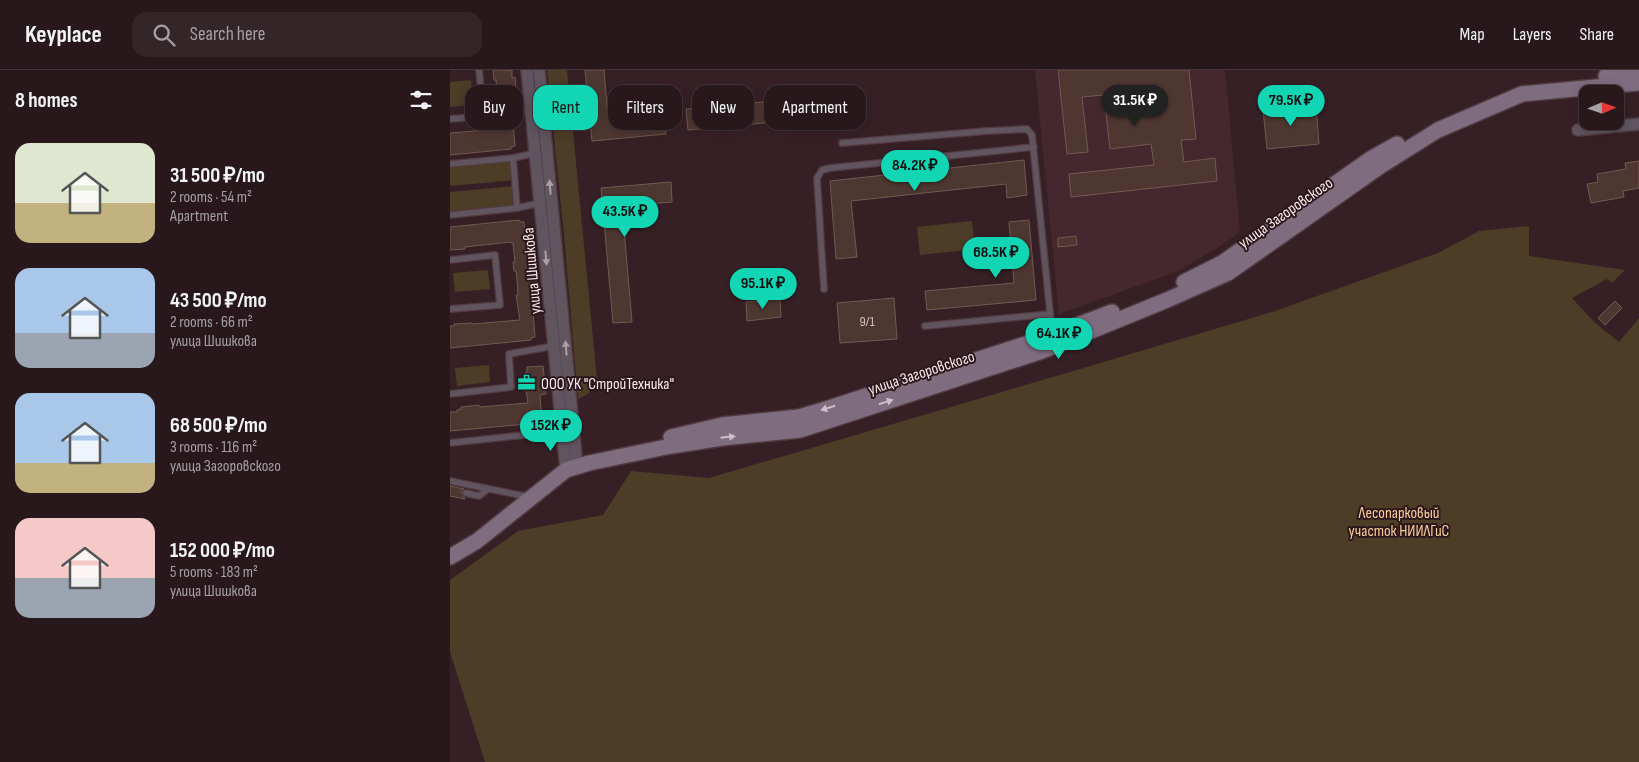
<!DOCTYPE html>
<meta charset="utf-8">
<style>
:root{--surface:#28181c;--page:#342529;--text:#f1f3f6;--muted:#a5a0a3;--line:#44373b;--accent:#12d5b4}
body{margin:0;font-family:"Sofia Sans Condensed",sans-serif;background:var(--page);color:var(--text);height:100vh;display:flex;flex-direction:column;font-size:19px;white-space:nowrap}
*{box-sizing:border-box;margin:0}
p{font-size:16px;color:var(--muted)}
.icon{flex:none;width:28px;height:28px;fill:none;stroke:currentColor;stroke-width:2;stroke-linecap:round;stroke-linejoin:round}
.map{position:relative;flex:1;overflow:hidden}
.sheet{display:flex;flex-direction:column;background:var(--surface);width:450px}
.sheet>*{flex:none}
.guide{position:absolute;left:15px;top:15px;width:475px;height:45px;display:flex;gap:10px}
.needle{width:32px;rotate:88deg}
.buttons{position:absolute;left:1129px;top:15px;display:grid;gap:10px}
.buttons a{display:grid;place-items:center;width:45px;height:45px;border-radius:10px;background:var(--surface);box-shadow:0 2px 12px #0003,0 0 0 1px var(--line);font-size:25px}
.price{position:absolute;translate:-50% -42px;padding:0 11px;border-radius:18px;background:var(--accent);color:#111;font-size:16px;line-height:32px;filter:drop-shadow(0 1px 2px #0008)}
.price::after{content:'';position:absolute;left:50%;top:30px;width:15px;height:11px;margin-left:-8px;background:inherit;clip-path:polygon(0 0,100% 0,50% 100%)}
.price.on{background:#222;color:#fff}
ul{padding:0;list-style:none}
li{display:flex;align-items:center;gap:15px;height:125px;padding:0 15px}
li span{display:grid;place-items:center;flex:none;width:140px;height:100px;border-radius:15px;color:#555}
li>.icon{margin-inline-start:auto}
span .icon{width:60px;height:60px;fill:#fffc;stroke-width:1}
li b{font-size:21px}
h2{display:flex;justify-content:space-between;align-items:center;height:60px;padding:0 15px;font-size:21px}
.pill{padding:0 18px;border-radius:15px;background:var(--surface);box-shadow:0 2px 12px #0003,0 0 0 1px var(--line);font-size:18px;line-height:45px}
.pill.on{background:var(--accent);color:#111}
header{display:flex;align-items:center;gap:30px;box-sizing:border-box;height:70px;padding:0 25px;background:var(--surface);border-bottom:1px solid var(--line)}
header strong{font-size:24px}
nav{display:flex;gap:28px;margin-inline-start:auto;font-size:18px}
.search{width:350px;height:45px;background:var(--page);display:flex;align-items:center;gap:12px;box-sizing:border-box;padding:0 18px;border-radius:15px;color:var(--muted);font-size:19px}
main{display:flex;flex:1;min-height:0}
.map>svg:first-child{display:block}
</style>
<header>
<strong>Keyplace</strong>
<div class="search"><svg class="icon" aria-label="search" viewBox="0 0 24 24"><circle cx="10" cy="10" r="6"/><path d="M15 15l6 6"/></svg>Search here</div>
<nav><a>Map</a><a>Layers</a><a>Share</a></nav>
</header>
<main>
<section class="sheet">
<h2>8 homes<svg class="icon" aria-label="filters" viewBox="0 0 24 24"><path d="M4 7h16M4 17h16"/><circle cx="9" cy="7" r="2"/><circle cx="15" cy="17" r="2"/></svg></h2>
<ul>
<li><span style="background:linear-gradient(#dfe7d0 60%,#c2b280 0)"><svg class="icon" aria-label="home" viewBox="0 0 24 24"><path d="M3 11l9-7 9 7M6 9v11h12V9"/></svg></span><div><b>31 500 ₽/mo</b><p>2 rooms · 54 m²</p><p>Apartment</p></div></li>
<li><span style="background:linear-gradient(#a9c7e8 65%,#9aa5b1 0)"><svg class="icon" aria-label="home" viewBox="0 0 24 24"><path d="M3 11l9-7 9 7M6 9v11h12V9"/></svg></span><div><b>43 500 ₽/mo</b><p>2 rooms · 66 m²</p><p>улица Шишкова</p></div></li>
<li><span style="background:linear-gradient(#a9c7e8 70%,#c2b280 0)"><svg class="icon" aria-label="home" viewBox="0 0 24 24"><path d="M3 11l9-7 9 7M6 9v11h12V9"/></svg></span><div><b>68 500 ₽/mo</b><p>3 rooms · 116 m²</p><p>улица Загоровского</p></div></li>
<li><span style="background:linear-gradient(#f6c9c9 60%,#9aa5b1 0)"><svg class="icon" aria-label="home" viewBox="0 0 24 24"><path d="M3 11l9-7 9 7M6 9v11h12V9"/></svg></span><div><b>152 000 ₽/mo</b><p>5 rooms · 183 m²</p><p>улица Шишкова</p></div></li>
</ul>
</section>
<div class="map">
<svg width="1189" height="692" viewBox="0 0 1189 692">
<rect width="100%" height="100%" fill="#362026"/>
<path fill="#44272f" d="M585,0H775L790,162L764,180L726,202L609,244Z"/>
<path fill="#4d3c26" d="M97,0H117L147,309L138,324L128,329L114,165Z
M21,10L23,35L0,37V12Z
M63,88L65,110L0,116V94Z
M65,116L67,138L0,145V122Z
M522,151L525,179L470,185L467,157Z
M1079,156V186L1175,200L1162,213L1157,209L1122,228L1144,252L1169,272L1189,248V692H35L0,582V510L68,461L153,445L181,401L259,408L630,299L822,242L988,183L1029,161Z
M38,200L40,219L5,222L3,203Z
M39,295L40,312L7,316L5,298Z"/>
<path fill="#4e3730" stroke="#725951" d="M45,0H62V8L65,7L69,50L63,51L65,76L61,77V79L0,85V63L50,59L46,34H48L47,19L46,10H44L43,1Z
M135,0H154L158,48L214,43L216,64L142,71Z
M608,0H739L746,69L731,70L734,92L765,88L767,111L621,127L619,104L704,95L701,74L660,79L654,25L632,27L638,82L617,84Z
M334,30L336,51L238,60L236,39Z
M866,35L869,74L817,79L813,39Z
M574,90L577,125L557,128L556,114L401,131L407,187L386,189L380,111Z
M1189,91V118L1173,121L1174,127L1141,133L1137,114L1148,112L1147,104L1176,99L1175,93Z
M221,112L222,132L172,136L182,252L163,253L151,118Z
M69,150L70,152H74L76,177H80L81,181H83L89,242H83L85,267L81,268V270L0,278V256H4V254L22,253V254L70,250L66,225H68L67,210L66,201H64L63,192H65L63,173H61V172L15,177V179L0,180V157Z
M579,150L586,230L477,240L475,221L564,213L559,152Z
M626,166L627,175L608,177V168Z
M444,228L447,269L390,273L387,233Z
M330,229L331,247L297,251L296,232Z
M1165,231L1172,238L1155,255L1148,248Z
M93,296L96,324L90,325L92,350L88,351V353L0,361V342H7V340L11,339V337L29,335L30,337L78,333L74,308H76L75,303L77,302V297Z
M0,416L14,419L11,422L15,429L0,426Z"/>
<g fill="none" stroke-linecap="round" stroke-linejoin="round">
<defs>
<path id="lane" d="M0,49L34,46L29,0
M392,73L537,61L577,59L582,65L602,262
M63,88L67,138
M0,94L63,88L86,83
M0,145L67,138L90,133
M0,190L45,185L50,235L0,239
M374,219L367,108L372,100L380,98L584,77
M475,256L600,244
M0,324L61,317L59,284L104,276
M0,373L112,361
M0,411L79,427
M16,423L29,426L38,419"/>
<path id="street" d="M77,0L116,400
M89,0L127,397
M1128,60L1189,54"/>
<path id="secondary" d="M1156,6L1189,3
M734,212L772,193L922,88L947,74
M221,367L272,355L349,347L373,340L588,270L662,242
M0,487L27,471L116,400L139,393L221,376L272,368L350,360L592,281L717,230L778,203L929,97L988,60L1072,24L1189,13"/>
</defs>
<use href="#lane" stroke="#513c42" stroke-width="8"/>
<use href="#street" stroke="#513c42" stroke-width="14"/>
<use href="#secondary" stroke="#513c42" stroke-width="18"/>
<use href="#lane" stroke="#60545f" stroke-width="5.5"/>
<use href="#street" stroke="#60545f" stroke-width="11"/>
<use href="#secondary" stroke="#806c7f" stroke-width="15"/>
</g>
<defs><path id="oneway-solid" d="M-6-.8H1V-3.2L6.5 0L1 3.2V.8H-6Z" transform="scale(1.25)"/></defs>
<g fill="#ad9fa6">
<use href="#oneway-solid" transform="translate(100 117) rotate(-95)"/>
<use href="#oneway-solid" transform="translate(96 188) rotate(85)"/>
<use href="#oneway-solid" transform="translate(116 278) rotate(-95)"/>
</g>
<g fill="#cfbec6">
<use href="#oneway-solid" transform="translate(436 332) rotate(-18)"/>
<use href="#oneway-solid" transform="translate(378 338) rotate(162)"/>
<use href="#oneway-solid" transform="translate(278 367) rotate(-6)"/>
</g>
<defs>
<symbol id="office-bare" viewBox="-9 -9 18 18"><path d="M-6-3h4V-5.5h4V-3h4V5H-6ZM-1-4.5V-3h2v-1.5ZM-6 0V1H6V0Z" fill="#12d5b4" stroke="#2c171c" stroke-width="2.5" paint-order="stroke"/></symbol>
</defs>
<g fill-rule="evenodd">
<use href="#office-bare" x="64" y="300" width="25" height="25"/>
</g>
<g text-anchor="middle" stroke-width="4" stroke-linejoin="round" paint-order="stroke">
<g font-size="14" fill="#cfbdbe">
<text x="417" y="256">9/1</text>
</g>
<g font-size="16" fill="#faeaed" stroke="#2c171c">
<text transform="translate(835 142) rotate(-35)" y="6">улица Загоровского</text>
<text transform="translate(81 201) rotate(-95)" y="6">улица Шишкова</text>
<text transform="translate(471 302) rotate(-18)" y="6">улица Загоровского</text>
</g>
<g font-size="16" fill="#faeaed" stroke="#2c171c" text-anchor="start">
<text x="91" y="319">ООО УК "СтройТехника"</text>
</g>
<g font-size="16" fill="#facf9a" stroke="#2c171c">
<text x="949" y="448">Лесопарковый<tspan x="949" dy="18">участок НИИЛГиС</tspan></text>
</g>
</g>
</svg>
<div class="buttons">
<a><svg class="needle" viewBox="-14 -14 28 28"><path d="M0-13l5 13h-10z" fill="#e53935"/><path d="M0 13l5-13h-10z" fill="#a5a0a3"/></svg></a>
</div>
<b class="price on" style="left:685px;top:57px">31.5K ₽</b>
<b class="price" style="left:841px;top:57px">79.5K ₽</b>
<b class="price" style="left:465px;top:122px">84.2K ₽</b>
<b class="price" style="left:175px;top:168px">43.5K ₽</b>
<b class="price" style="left:546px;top:209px">68.5K ₽</b>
<b class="price" style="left:313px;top:240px">95.1K ₽</b>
<b class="price" style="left:609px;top:290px">64.1K ₽</b>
<b class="price" style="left:101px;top:382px">152K ₽</b>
<div class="guide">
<a class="pill">Buy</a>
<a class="pill on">Rent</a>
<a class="pill">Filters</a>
<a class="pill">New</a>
<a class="pill">Apartment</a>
</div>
</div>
</main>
